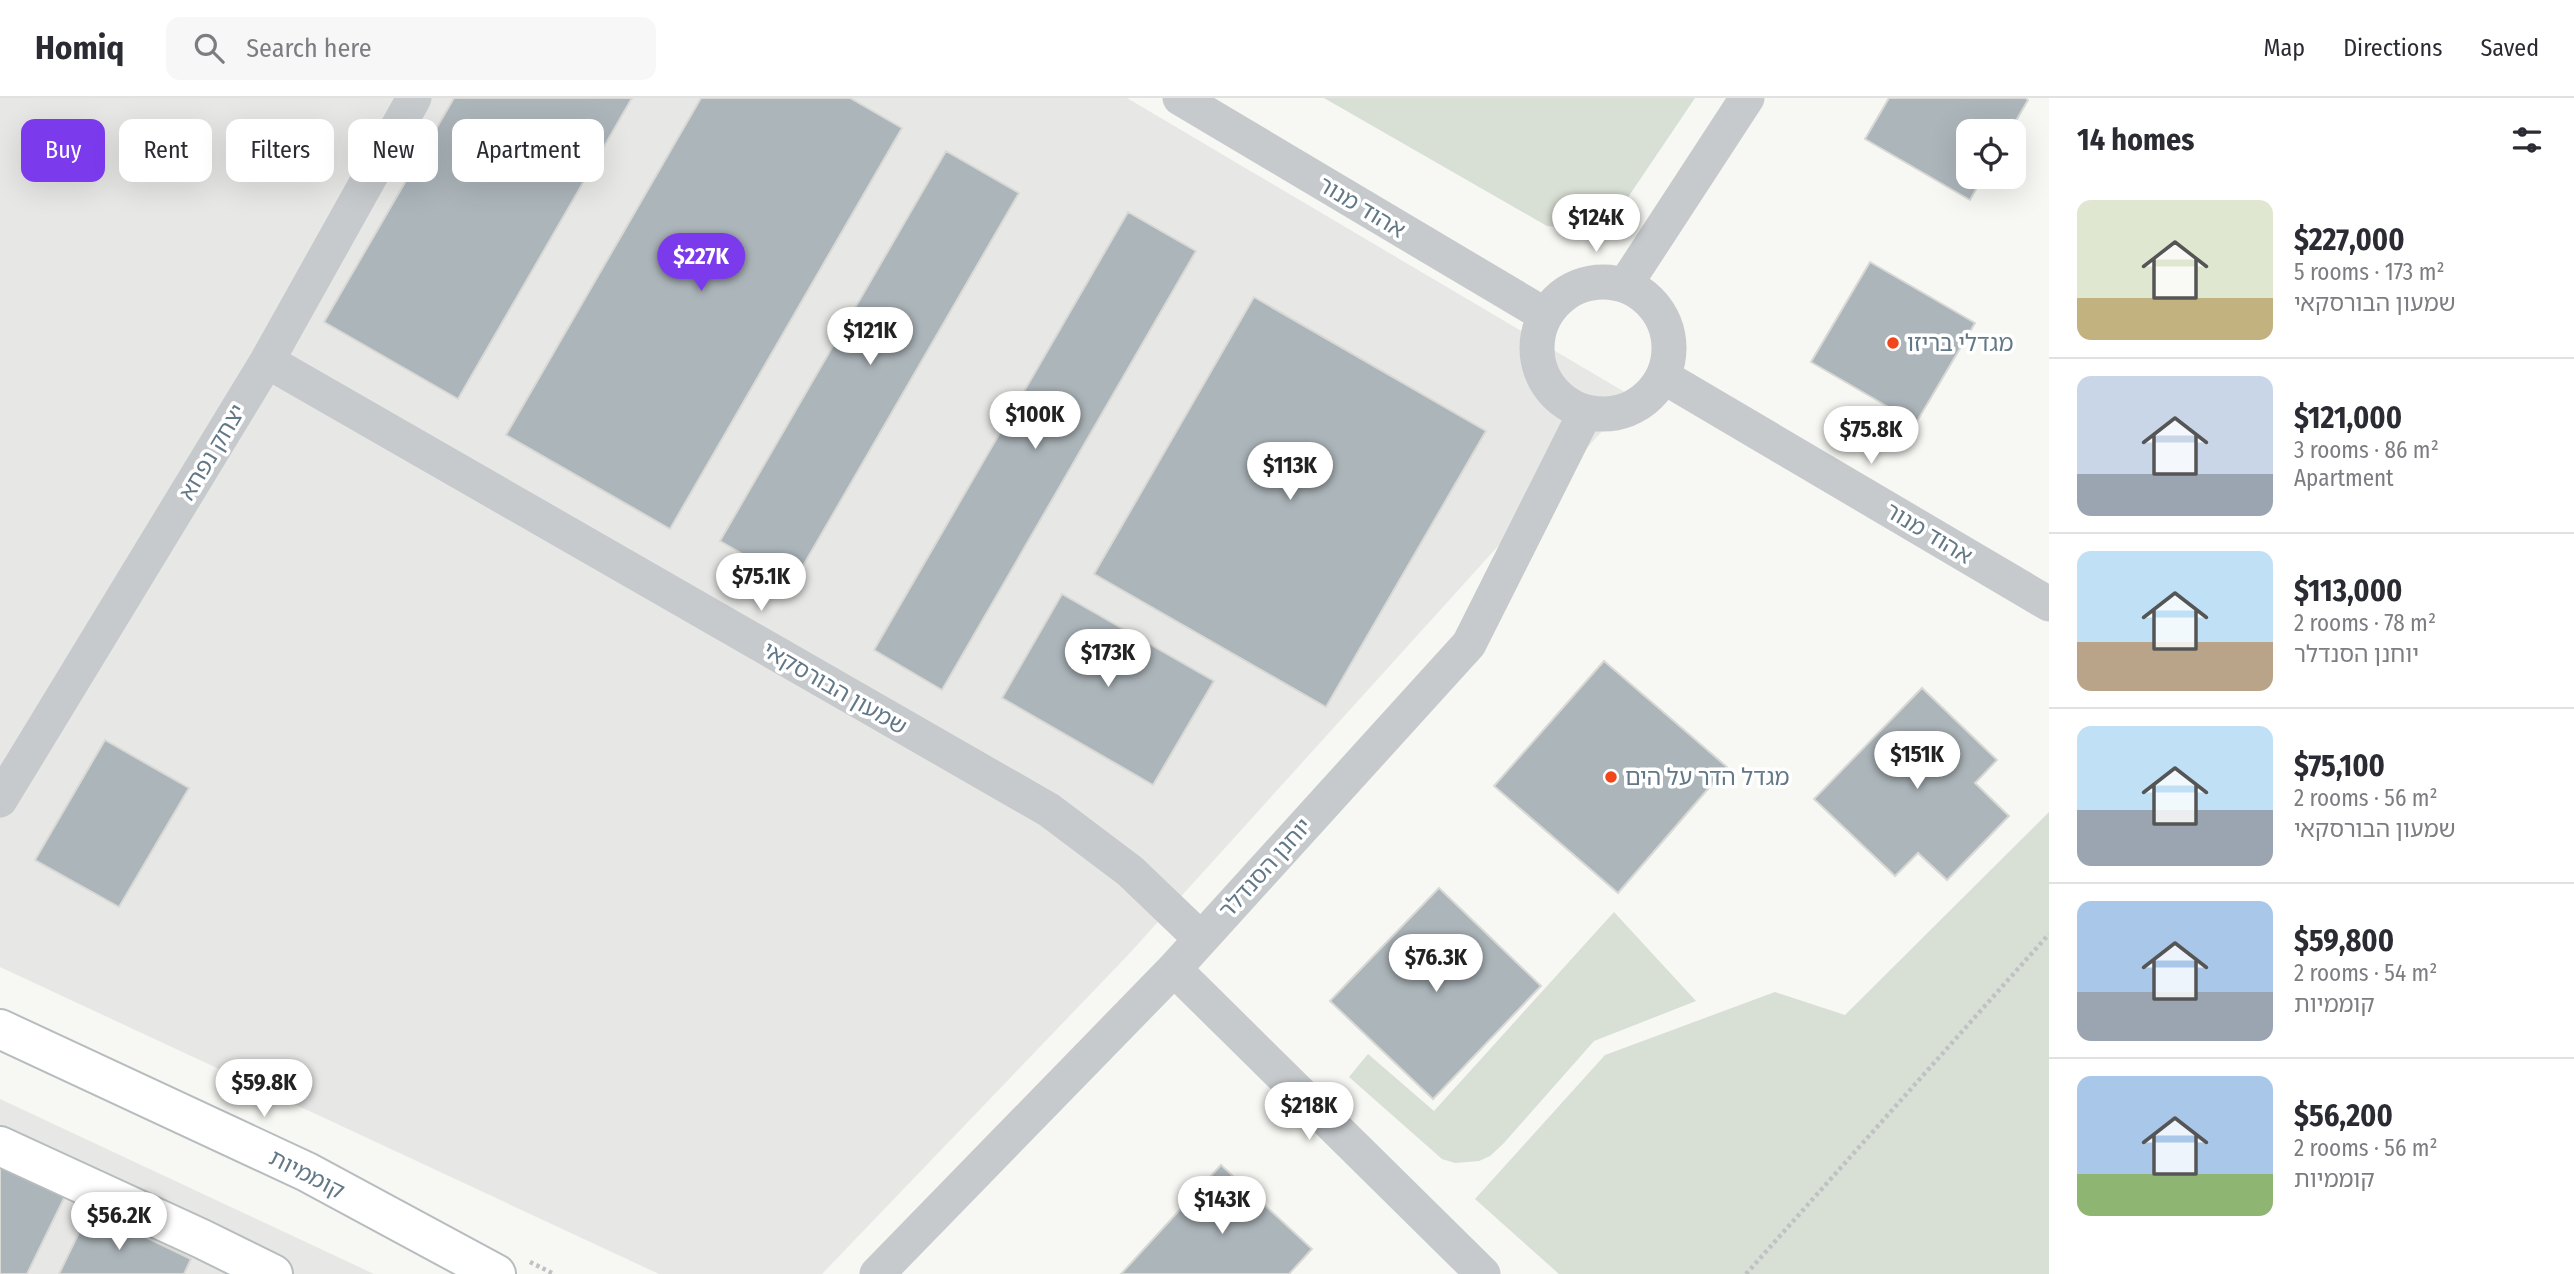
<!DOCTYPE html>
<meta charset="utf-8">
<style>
:root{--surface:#fff;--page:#f7f7f7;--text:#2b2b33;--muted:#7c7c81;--line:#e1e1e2;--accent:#7c3aed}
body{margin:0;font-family:"Fira Sans Condensed","Noto Sans Hebrew",sans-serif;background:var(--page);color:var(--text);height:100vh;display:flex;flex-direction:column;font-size:26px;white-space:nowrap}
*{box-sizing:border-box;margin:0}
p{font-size:23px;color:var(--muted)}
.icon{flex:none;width:38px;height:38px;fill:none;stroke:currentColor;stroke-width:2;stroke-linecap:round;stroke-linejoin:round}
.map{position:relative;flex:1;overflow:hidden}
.sheet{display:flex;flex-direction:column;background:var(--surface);width:525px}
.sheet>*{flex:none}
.hud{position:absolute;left:21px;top:21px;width:665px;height:63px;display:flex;gap:14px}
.buttons{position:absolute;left:1956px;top:21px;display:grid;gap:14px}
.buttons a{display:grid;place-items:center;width:70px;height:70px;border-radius:14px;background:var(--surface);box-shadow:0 7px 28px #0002;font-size:35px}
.price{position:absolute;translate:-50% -60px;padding:0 16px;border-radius:24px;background:#fff;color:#222;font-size:23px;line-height:46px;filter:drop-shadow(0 2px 4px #0008)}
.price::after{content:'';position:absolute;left:50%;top:42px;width:21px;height:16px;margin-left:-10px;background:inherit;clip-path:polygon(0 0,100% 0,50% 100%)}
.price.active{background:var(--accent);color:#fff}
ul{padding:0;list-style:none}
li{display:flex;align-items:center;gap:21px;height:175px;padding:0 28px}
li+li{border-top:2px solid var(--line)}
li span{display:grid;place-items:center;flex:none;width:196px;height:140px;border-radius:14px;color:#555}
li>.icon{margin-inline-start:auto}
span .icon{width:84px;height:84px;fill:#fffc;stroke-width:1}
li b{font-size:30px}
h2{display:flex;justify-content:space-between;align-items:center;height:84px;padding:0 28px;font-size:30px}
.pill{padding:0 24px;border-radius:14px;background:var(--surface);box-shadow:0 7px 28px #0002;font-size:24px;line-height:63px}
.pill.active{background:var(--accent);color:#fff}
header{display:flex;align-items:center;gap:42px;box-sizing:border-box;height:98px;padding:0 35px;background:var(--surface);border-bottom:2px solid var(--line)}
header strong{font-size:33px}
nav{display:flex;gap:38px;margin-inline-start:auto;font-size:24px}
.search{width:490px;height:63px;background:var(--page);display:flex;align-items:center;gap:18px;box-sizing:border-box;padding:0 24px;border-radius:14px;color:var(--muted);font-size:26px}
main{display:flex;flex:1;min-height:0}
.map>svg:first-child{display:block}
</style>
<header>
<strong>Homiq</strong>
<div class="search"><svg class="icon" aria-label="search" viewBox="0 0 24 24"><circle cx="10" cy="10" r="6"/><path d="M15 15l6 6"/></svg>Search here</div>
<nav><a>Map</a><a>Directions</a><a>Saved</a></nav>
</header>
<main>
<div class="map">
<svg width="2049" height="1176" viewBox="0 0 2049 1176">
<rect width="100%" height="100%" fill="#f7f7f3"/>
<path fill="#e7e8e6" d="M0,0H1127L1633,299L1128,857L822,1176H659L0,869Z
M0,1001L374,1176H0Z"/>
<path fill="#d8dfd4" d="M1324,0H1695L1614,120L1578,131L1547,128Z
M2049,714V1176H1559L1475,1101L1605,957L1775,894L1845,917Z
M1614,814L1696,903L1594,943L1503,1046L1490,1058L1479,1063L1455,1065L1442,1061L1349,979L1368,956L1434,1013Z"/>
<path fill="#acb5ba" stroke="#d8d8d5" stroke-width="2" d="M454,0H632L458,301L324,224Z
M701,0H850L902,30L670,431L506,337Z
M1889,0H2025L2028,2L2010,33H1969V79H1983L1970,102L1865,41Z
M946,53L1019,95L793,485L720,443Z
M1128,114L1196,153L942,592L874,552Z
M1870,164L1975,225L1916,325L1811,264Z
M1254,199L1486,333L1326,609L1094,476Z
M1062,496L1214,583L1153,687L1002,600Z
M1604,563L1727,669L1618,795L1494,688Z
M1922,590L1997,662L1975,685L2009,718L1947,782L1918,755L1895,778L1814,701Z
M105,642L189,690L119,809L35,762Z
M1439,790L1541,888L1433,1001L1330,903Z
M0,1060L68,1092L27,1176H0Z
M1221,1067L1312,1151L1289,1176H1121Z
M1221,1067L1312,1151L1289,1176H1121Z
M90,1112L191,1161L184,1176H59Z"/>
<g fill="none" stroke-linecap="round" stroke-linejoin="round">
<defs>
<path id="major" d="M0,931L307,1074L496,1176
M0,1048L202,1141L273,1176"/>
</defs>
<use href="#major" stroke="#b7bcbf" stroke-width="42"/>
<path stroke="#bfc2c4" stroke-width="4.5" stroke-dasharray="3.5 3.5" stroke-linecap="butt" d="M530,1164L554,1176
M1746,1176L2049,836"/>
<path stroke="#c6cacd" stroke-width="35" d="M1180,0L1545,217
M1537 250a66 66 0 1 1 132 0a66 66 0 1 1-132 0Z
M1625,187L1747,0
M267,263L1049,712L1130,773L1201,841
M1664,279L2049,506
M0,702L267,263L414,0
M1174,871L1483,1176
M877,1176L1174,871L1469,546L1585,315"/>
<use href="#major" stroke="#fff" stroke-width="38"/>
</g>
<g fill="#f0461a" stroke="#fff" stroke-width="2.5">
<circle cx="1893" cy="245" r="7"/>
<circle cx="1611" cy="679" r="7"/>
</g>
<g text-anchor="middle" stroke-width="7" stroke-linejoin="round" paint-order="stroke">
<g font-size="23" fill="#637886" stroke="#fff">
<text transform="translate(1362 109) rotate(31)" y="8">אהוד מנור</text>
<text transform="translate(212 354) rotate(-59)" y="8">יצחק נפחא</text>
<text transform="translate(1929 435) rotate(31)" y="8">אהוד מנור</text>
<text transform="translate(835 590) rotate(30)" y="8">שמעון הבורסקאי</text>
<text transform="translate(1265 770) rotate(-48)" y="8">יוחנן הסנדלר</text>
<text transform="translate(307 1076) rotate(27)" y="8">קוממיות</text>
</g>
<g font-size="23" fill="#637886" stroke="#fff" text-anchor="start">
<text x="1907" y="253">מגדלי בריזו</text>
<text x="1625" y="687">מגדל הדר על הים</text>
</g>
</g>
</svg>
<div class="buttons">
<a><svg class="icon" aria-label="locate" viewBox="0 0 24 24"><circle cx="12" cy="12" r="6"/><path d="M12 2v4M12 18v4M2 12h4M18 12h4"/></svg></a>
</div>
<b class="price" style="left:1596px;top:156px">$124K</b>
<b class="price active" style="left:701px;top:195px">$227K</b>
<b class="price" style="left:870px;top:269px">$121K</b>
<b class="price" style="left:1035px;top:353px">$100K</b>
<b class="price" style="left:1871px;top:368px">$75.8K</b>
<b class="price" style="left:1290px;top:404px">$113K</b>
<b class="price" style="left:761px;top:515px">$75.1K</b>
<b class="price" style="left:1108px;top:591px">$173K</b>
<b class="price" style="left:1917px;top:693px">$151K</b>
<b class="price" style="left:1436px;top:896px">$76.3K</b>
<b class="price" style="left:264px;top:1021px">$59.8K</b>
<b class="price" style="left:1309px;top:1044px">$218K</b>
<b class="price" style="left:1222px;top:1138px">$143K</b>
<b class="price" style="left:119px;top:1154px">$56.2K</b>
<div class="hud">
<a class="pill active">Buy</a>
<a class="pill">Rent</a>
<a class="pill">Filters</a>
<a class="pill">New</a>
<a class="pill">Apartment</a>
</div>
</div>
<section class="sheet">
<h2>14 homes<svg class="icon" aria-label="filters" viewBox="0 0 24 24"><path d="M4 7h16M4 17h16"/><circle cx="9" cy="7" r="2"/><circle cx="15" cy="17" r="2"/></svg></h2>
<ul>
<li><span style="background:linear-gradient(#dfe7d0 70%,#c2b280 0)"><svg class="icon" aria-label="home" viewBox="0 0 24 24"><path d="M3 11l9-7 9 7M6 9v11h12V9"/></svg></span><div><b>$227,000</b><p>5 rooms · 173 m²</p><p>שמעון הבורסקאי</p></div></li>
<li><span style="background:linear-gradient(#c9d6e8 70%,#9aa5b1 0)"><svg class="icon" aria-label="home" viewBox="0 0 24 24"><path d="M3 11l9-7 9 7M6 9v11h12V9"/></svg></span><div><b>$121,000</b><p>3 rooms · 86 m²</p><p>Apartment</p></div></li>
<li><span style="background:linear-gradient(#bfe0f5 65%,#b9a48a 0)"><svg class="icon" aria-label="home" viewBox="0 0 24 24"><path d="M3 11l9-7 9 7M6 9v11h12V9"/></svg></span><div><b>$113,000</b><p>2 rooms · 78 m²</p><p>יוחנן הסנדלר</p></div></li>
<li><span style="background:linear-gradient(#bfe0f5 60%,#9aa5b1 0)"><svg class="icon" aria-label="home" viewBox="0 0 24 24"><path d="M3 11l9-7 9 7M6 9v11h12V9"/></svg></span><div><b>$75,100</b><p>2 rooms · 56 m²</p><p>שמעון הבורסקאי</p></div></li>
<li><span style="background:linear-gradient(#a9c7e8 65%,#9aa5b1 0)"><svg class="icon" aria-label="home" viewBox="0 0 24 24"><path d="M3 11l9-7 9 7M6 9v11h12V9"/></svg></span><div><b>$59,800</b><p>2 rooms · 54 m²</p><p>קוממיות</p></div></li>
<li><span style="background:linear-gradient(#a9c7e8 70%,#8fb573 0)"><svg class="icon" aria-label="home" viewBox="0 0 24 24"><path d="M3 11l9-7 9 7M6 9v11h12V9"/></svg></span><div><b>$56,200</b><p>2 rooms · 56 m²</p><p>קוממיות</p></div></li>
</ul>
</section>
</main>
